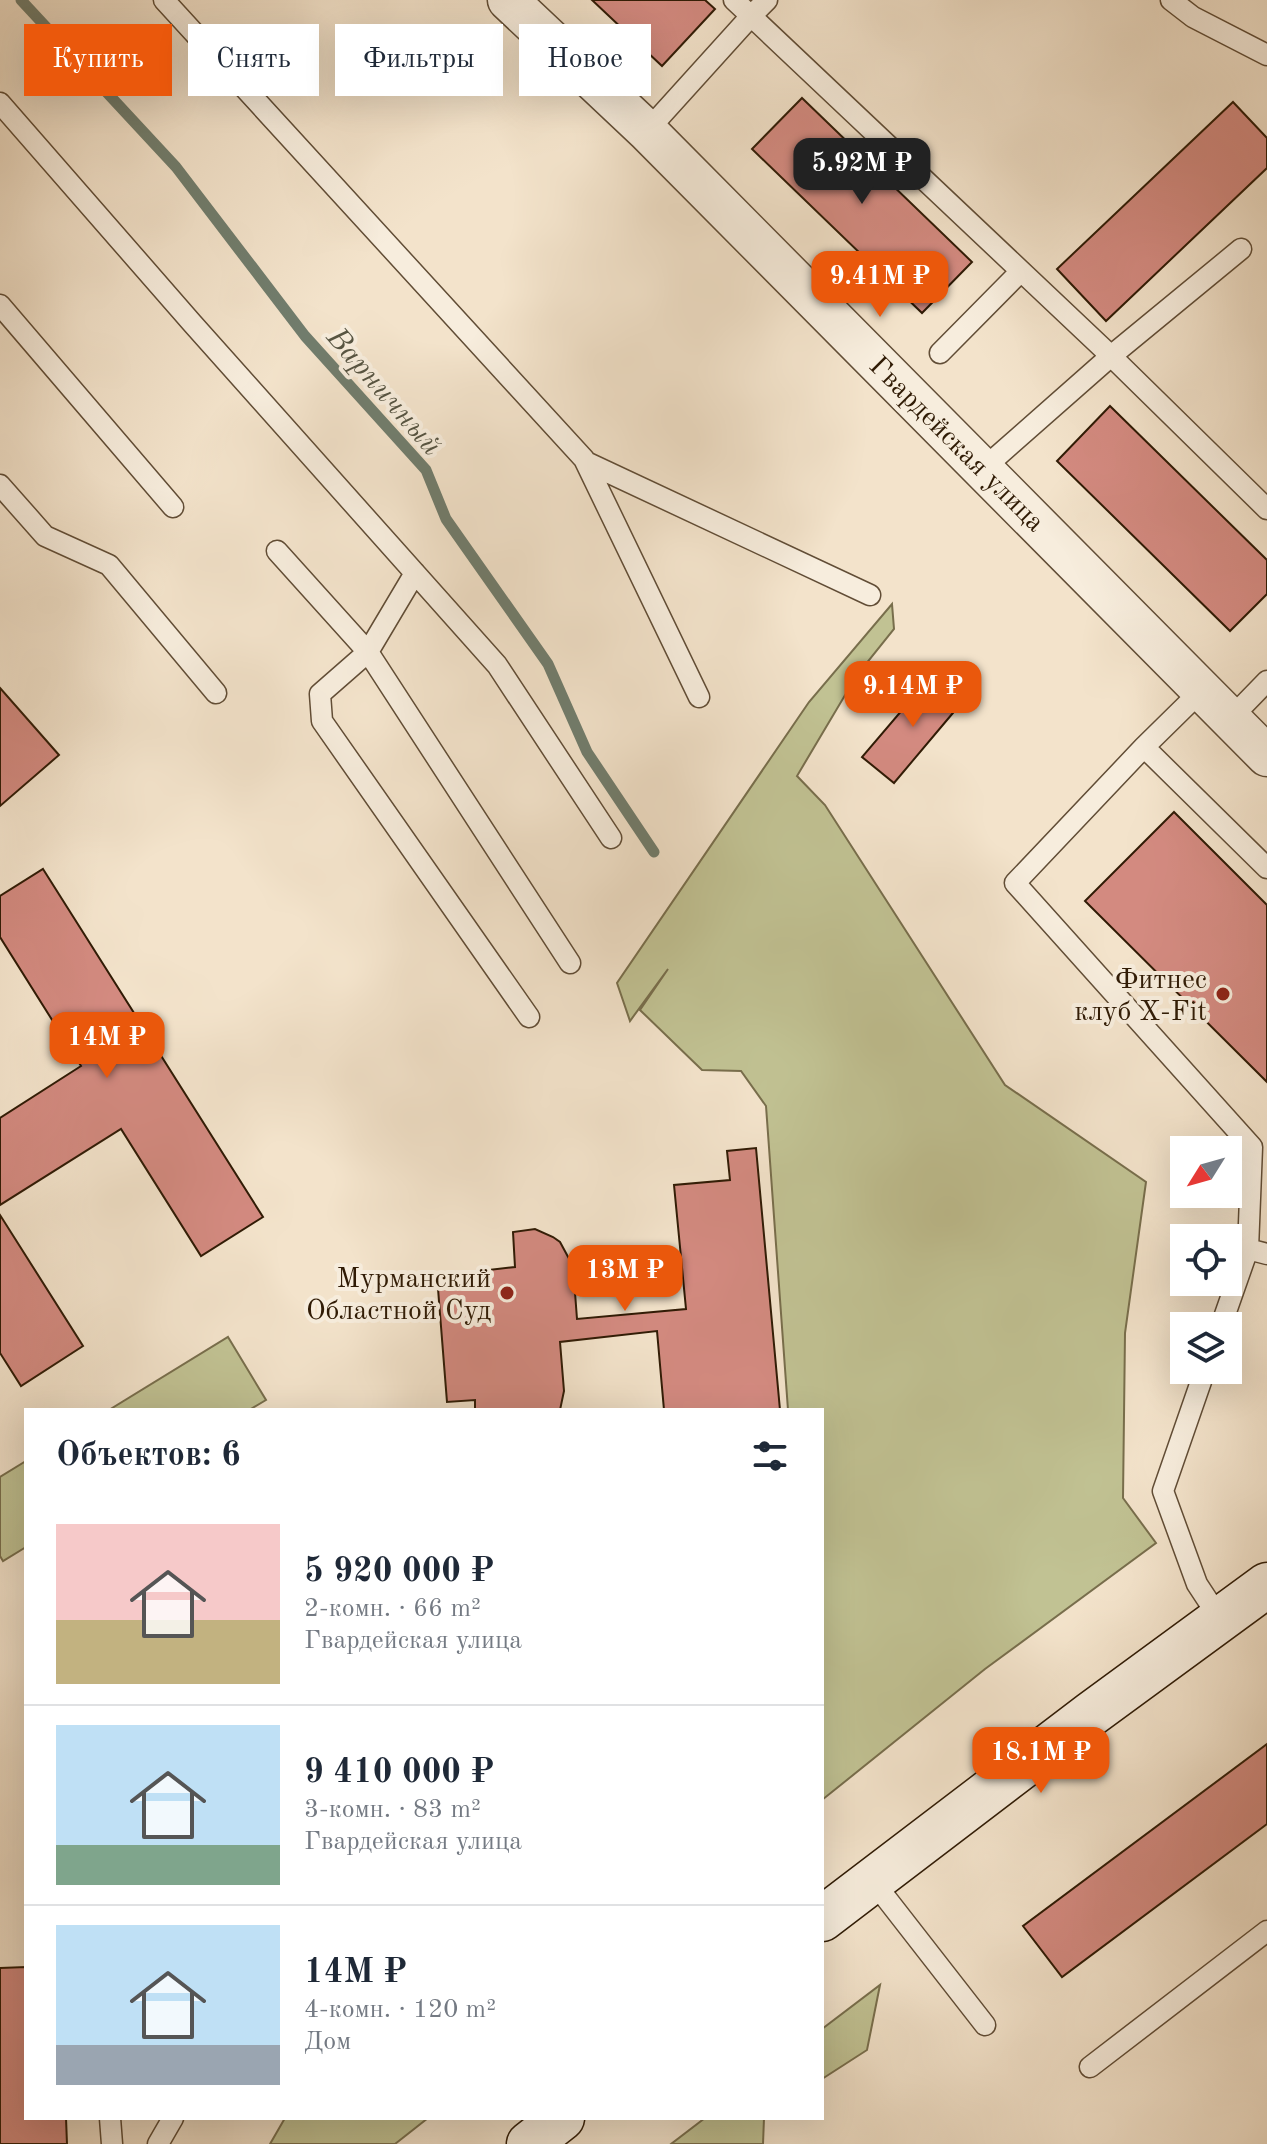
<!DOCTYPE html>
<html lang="ru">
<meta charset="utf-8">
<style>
:root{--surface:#fff;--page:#f6f6f7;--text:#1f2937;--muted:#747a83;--line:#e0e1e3;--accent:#ea580c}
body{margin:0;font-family:"Old Standard TT",serif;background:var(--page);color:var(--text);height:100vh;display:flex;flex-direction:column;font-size:30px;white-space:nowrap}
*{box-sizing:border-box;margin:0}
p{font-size:26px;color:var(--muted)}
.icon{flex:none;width:44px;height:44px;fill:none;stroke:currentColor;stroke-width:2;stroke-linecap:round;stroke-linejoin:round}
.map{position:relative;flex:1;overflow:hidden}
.details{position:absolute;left:24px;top:1408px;width:800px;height:712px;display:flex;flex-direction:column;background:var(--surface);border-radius:0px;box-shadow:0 8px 32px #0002}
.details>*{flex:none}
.guide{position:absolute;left:24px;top:24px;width:800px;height:72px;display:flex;gap:16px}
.needle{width:52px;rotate:233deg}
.tools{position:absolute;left:1170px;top:1136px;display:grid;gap:16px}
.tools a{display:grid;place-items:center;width:72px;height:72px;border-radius:0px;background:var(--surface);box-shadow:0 8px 32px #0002;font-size:40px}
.price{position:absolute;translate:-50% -68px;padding:0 18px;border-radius:16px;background:var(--accent);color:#fff;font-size:26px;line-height:52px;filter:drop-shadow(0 2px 4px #0008)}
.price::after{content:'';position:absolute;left:50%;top:48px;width:24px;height:18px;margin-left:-12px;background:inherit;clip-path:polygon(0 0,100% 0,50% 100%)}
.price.active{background:#222;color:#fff}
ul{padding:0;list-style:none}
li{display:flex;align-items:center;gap:24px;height:200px;padding:0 32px}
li+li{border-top:2px solid var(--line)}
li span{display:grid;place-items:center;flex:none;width:224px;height:160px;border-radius:0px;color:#555}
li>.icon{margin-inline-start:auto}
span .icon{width:96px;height:96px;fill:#fffc;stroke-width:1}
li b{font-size:34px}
h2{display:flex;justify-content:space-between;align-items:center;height:96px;padding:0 32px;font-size:34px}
.tag{padding:0 28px;border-radius:0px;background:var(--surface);box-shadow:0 8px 32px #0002;font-size:28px;line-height:72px}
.tag.active{background:var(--accent);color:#fff}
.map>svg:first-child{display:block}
</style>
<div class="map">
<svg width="1267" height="2144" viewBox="0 0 1267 2144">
<rect width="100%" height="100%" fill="#f3e3cb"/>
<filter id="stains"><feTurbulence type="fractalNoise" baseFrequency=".0025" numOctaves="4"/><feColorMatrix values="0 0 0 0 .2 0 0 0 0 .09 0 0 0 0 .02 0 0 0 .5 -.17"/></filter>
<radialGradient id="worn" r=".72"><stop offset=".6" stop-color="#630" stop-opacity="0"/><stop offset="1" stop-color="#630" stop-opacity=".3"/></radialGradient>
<path fill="#c1c293" stroke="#786e4c" stroke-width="2" d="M892,604L894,629L857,675L797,776L825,805L1005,1085L1146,1182L1125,1333L1123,1498L1156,1543L985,1669L822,1800V1410H788L766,1106L741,1071L702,1070L640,1010L668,969L630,1021L617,983L809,702Z
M228,1337L266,1400L249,1410H109Z
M26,1461V1547L3,1561L0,1556V1477Z
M880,1985L867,2050L822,2079V2029Z
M285,2118H428L395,2144H270Z
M705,2118H764L763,2144H671Z"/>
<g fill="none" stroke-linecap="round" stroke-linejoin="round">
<path stroke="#717d6d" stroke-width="11" d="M21,0L176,167L305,336L426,470L446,519L548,664L587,752L654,852"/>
</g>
<path fill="#d38a80" stroke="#301b05" stroke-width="2" d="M592,0H705L715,9L662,66Z
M802,98L972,262L922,313L752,149Z
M1233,102L1267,138V168L1106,321L1057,269Z
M1110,406L1267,560V594L1230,631L1057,461Z
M932,675L963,701L894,783L862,757Z
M0,688L59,755L0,806Z
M1174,812L1267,905V1082L1085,901Z
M43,869L263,1217L201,1256L121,1129L0,1205V1118L81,1066L0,937V896Z
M756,1148L780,1410H664L657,1331L560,1342L564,1391L560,1410H475V1400L447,1402L437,1276L515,1267L513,1232L535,1229L553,1237L560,1242L573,1266L577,1319L686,1309L674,1185L730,1180L727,1151Z
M0,1215L83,1346L21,1386L0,1353Z
M1267,1744V1824L1062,1977L1023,1926Z
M26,1967V2118H66L67,2144H0V1968Z"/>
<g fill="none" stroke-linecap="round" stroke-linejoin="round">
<defs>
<path id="service" d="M164,0L584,459L699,697
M734,0L751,16L767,0
M1171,0L1193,17L1267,55
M0,103L192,323L497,665L611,838
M647,131L751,16L1111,356L1267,509
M0,305L173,507
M940,353L1021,271
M586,462L870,595
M984,468L1111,356L1241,249
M0,485L45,536L109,565L216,693
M277,551L368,652L570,963
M415,573L368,652L320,694L322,721L529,1017
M1203,689L1144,747L1015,883L1252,1147L1248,1249L1267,1254
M1231,718L1267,681
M1144,747L1267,868
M1221,1326L1248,1249
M1205,1370L1163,1491L1197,1584L1220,1619
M872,1880L985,2025
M1090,2067L1267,1931
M110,2118L112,2144
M158,2144L173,2118"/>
<path id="minor" d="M508,0L647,131L1267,756"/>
<path id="secondary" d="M822,1919L1091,1714L1267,1585
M529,2144L562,2118"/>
</defs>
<use href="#service" stroke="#614d36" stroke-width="23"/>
<use href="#minor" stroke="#614d36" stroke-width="43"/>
<use href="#secondary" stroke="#301b05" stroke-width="47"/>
<use href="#service" stroke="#f7eddd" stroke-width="20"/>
<use href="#minor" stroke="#f7eddd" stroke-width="40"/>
<use href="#secondary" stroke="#f7eddd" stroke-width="44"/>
</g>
<g fill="#8f2418" stroke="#f7eddd" stroke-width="3">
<circle cx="1223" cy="994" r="8"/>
<circle cx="507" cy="1293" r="8"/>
</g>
<g text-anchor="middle" stroke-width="8" stroke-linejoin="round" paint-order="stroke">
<g font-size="28" fill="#301b05" stroke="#f7eddd">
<text transform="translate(958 443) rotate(45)" y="10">Гвардейская улица</text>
</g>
<g font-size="28" fill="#301b05" stroke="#f7eddd" text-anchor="end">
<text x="1207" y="988">Фитнес<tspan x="1207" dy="32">клуб X-Fit</tspan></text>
<text x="491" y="1287">Мурманский<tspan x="491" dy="32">Областной Суд</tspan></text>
</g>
<g font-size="30" font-style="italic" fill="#565442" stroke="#f7eddd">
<text transform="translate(385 391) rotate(49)" y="10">Варничный</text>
</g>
</g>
<rect width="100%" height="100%" filter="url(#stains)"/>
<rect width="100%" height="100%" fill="url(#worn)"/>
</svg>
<div class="tools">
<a><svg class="needle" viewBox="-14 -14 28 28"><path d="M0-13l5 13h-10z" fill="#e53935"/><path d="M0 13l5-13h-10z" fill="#747a83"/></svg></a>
<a><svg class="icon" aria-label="locate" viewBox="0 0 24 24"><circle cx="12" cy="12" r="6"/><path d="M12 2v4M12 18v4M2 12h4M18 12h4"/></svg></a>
<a><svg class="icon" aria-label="layers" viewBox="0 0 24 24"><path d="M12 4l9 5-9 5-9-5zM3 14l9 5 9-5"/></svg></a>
</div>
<b class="price active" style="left:862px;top:206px">5.92M ₽</b>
<b class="price" style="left:880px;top:319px">9.41M ₽</b>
<b class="price" style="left:913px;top:729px">9.14M ₽</b>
<b class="price" style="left:107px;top:1080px">14M ₽</b>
<b class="price" style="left:625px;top:1313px">13M ₽</b>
<b class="price" style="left:1041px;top:1795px">18.1M ₽</b>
<div class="guide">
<a class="tag active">Купить</a>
<a class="tag">Снять</a>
<a class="tag">Фильтры</a>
<a class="tag">Новое</a>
</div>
<section class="details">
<h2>Объектов: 6<svg class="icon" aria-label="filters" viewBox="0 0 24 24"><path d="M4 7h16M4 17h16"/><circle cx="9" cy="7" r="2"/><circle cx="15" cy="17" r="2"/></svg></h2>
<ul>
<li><span style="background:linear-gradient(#f6c9c9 60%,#c2b280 0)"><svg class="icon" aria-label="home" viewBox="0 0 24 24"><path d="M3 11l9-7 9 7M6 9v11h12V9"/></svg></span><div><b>5 920 000 ₽</b><p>2-комн. · 66 m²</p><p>Гвардейская улица</p></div></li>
<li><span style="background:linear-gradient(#bfe0f5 75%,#7fa58c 0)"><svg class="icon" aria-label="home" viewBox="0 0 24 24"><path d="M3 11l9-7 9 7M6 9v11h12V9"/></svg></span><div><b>9 410 000 ₽</b><p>3-комн. · 83 m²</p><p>Гвардейская улица</p></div></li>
<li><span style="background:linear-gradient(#bfe0f5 75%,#9aa5b1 0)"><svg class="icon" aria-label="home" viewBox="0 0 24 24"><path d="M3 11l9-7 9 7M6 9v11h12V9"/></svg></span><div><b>14M ₽</b><p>4-комн. · 120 m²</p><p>Дом</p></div></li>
</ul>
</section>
</div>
